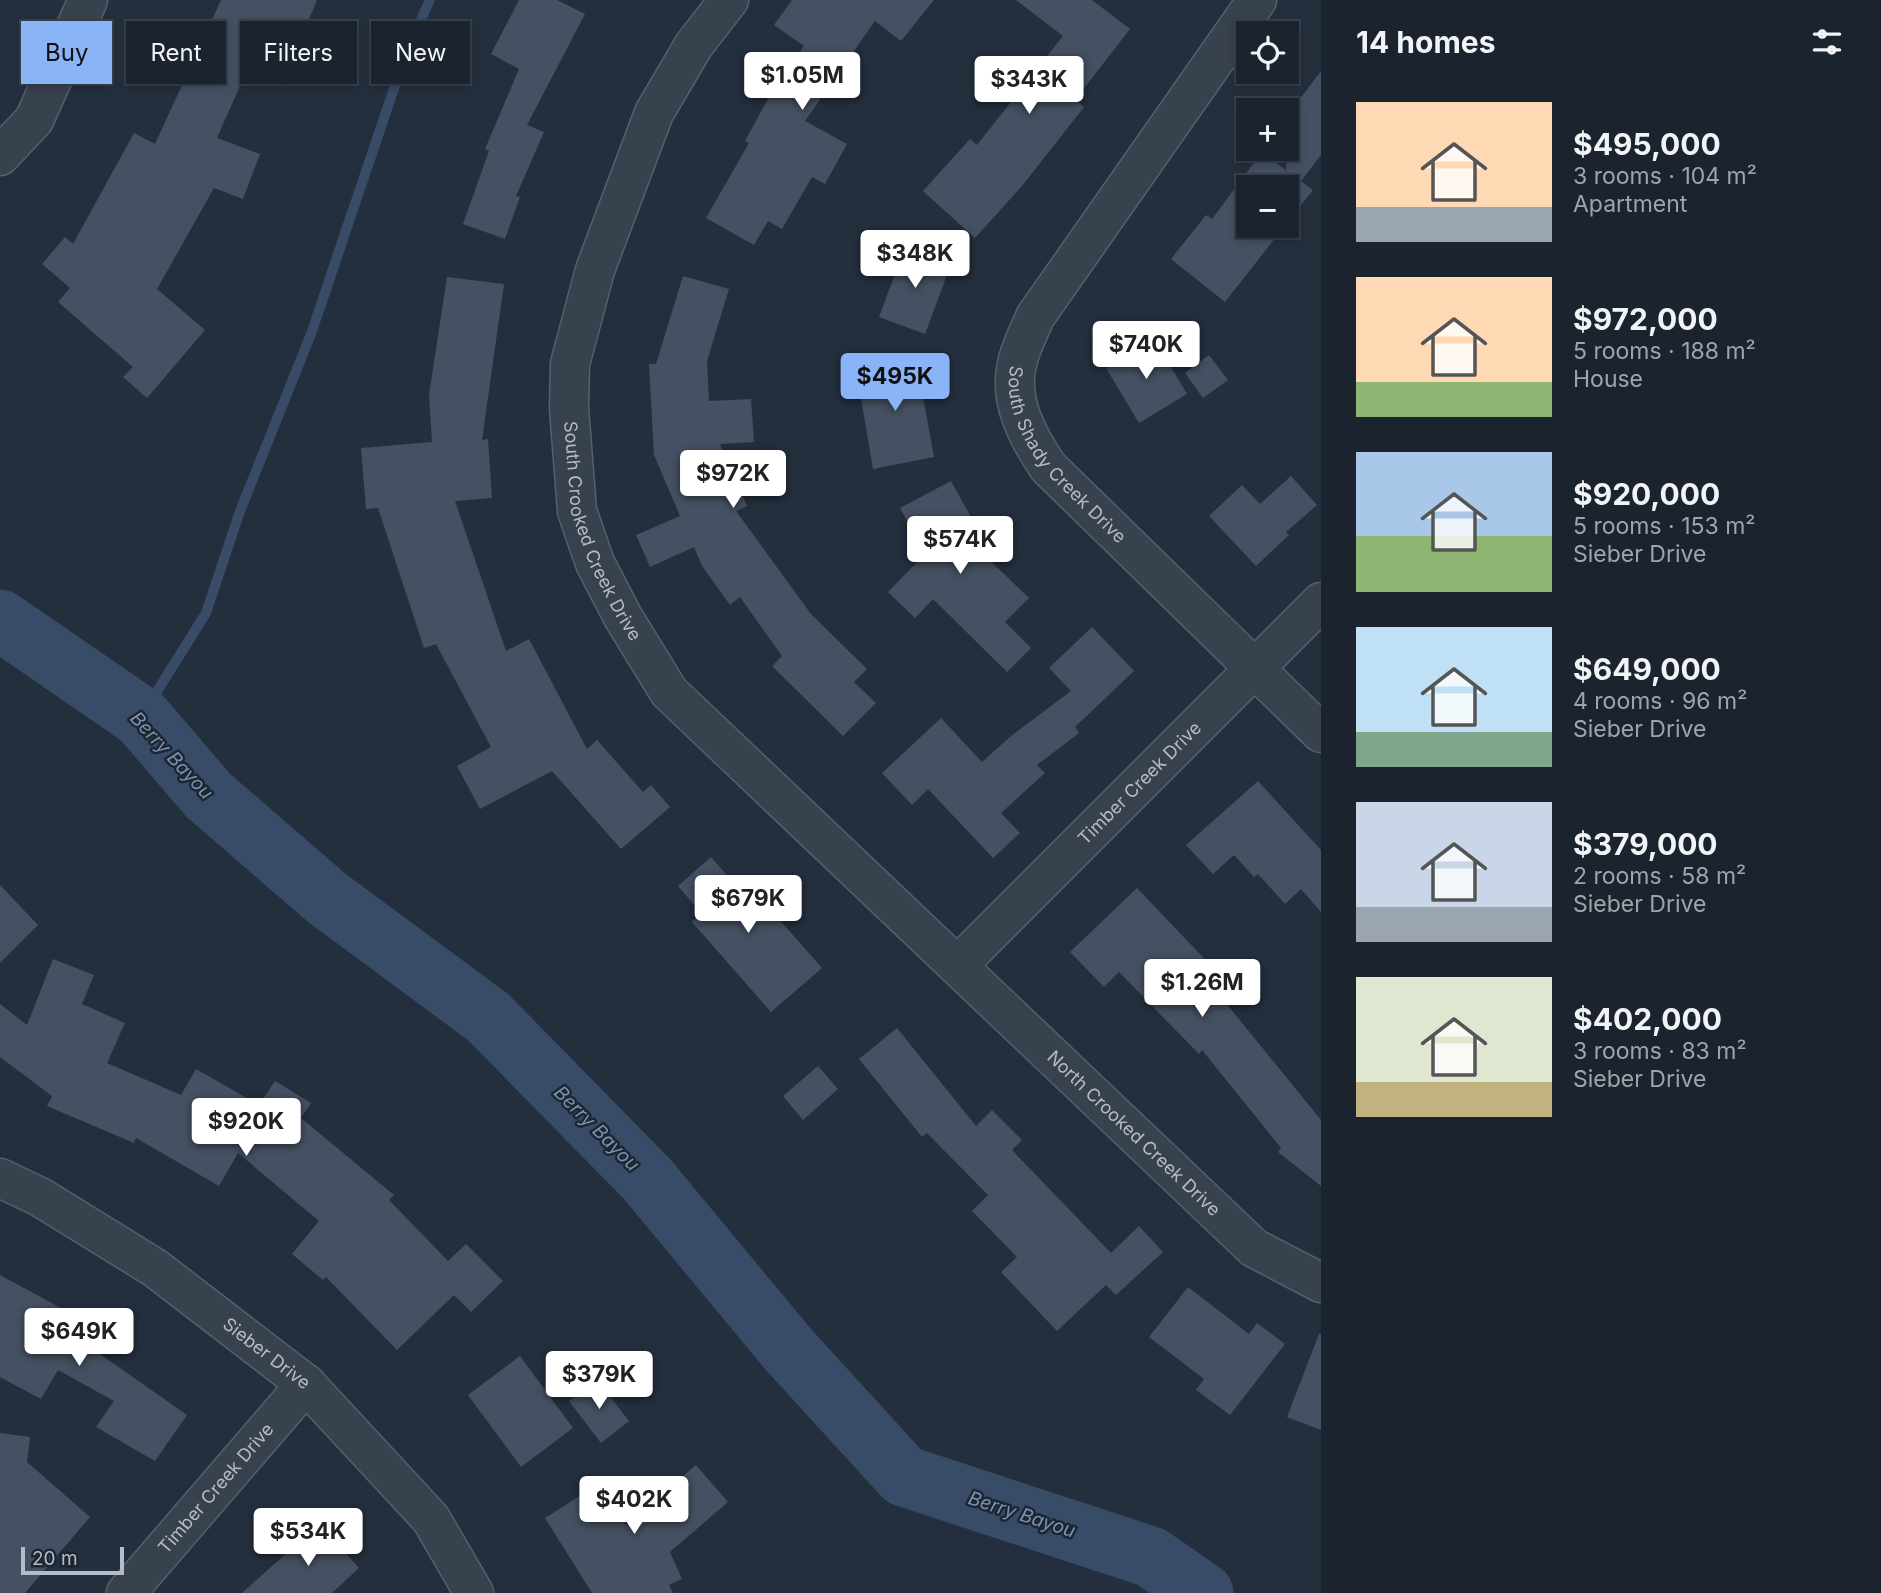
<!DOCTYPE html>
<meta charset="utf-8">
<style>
:root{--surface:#1b232e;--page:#282f3a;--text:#f1f3f6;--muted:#a0a4aa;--line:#39404a;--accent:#8ab4f8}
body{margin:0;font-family:Inter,sans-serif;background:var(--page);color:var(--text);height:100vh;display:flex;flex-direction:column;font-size:26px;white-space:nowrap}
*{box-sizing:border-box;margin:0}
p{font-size:23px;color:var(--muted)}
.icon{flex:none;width:38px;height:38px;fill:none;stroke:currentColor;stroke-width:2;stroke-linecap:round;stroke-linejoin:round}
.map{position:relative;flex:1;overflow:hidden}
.side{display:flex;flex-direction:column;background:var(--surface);width:560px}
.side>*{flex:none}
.hud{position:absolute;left:21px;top:21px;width:665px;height:63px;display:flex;gap:14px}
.buttons{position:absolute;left:1236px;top:21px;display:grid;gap:14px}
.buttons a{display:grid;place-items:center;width:63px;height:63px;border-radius:0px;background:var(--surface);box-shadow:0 4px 10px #0003,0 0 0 2px var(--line);font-size:35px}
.scale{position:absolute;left:21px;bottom:18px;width:103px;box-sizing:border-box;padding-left:7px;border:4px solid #b4bcc9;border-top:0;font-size:19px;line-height:24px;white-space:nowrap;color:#b4bcc9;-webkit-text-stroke:5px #1d2633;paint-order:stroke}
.price{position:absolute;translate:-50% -60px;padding:0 16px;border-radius:7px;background:#fff;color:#222;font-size:23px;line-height:46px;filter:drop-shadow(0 2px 4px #0008)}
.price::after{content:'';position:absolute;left:50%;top:42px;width:21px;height:16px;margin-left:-10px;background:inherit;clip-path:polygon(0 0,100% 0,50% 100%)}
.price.current{background:var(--accent);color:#111}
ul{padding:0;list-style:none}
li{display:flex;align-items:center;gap:21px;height:175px;padding:0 35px}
li span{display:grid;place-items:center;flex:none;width:196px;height:140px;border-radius:0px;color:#555}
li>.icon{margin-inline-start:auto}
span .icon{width:84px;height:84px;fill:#fffc;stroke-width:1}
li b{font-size:30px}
h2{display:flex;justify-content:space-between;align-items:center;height:84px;padding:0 35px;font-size:30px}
.pill{padding:0 24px;border-radius:0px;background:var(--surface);box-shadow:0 4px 10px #0003,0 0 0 2px var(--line);font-size:24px;line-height:63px}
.pill.current{background:var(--accent);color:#111}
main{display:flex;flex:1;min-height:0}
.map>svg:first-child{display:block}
</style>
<main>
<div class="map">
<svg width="1321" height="1593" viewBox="0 0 1321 1593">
<rect width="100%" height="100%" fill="#242f3e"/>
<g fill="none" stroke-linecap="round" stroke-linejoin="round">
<path stroke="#394c67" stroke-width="10" d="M141,717L206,613L240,511L311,334L407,50L430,0"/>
<path stroke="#394c67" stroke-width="61" d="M0,620L141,717L209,796L327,898L488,1017L647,1179L788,1349L904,1476L1151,1557L1203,1593"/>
</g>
<path fill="#455162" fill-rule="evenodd" d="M221,0H317L297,48L302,49L287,87L247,70L217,138L260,154L243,199L214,188L157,289L205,330L147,398L123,377L133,367L58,302L70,288L42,264L65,237L73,244L134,133L155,144Z
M519,0H557L585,14L527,125L544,132L516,196L520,197L505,239L463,224L489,151L485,149L519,69L491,54Z
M792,0H934L901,41L875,21L805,121L847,144L825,184L812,177L782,229L768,221L754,245L706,218L749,143L745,141L769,97L804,46L774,25Z
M1016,0H1092L1130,29L1075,100L1084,107L1022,186L975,238L923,191L970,139L977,145L1063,36Z
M1321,71V155L1301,181L1313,190L1225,302L1171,259L1206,215L1212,219L1262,152L1286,170V117ZM1248,187H1286V226H1248Z
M905,247L951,264L925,334L879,317Z
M683,276L729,289L707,361L709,401L751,399L754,442L720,444L747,506L736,511L811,614L867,669L854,682L876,703L843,736L772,666L782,656L740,597L730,605L702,566L694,547L650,567L636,535L680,516L654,455L649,364H656Z
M447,277L504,284L482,440L488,439L492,498L455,501L506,651L529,639L587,749L597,740L643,792L651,785L670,807L621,849L552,771L480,809L457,766L491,747L436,644L424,648L378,508L366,509L361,448L432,442L429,395Z
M1154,339L1187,394L1139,423L1106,368Z
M1209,355L1228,380L1203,398L1185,373Z
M916,358L934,457L873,469L856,369Z
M1291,476L1317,505L1286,532L1289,535L1256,566L1209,516L1242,485L1260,504Z
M951,481L982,537L972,543L1029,598L1005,622L1031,648L1007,672L933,599L915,618L888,592L925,554L900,508Z
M1092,627L1134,671L1075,727L1079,733L1037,765L1045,773L1001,813L1020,833L993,858L928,789L912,805L882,773L941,718L982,762L1011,736L1071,691L1049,668Z
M1258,781L1321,850V912L1301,889L1285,904L1258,874L1254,877L1234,855L1213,874L1186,845Z
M711,857L731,880L739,874L822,968L771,1012L692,922L701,913L678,886Z
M0,885L38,925L0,963Z
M1137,888L1236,992L1225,1002L1321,1120V1186L1278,1152L1281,1148L1202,1050L1199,1054L1119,972L1104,987L1070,952Z
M53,959L94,975L82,1004L125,1023L107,1063L181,1095L196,1069L259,1105L275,1081L311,1103L301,1118L394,1195L389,1200L448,1261L466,1244L503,1281L471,1312L454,1295L397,1350L326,1277L323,1280L292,1254L319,1221L238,1153L219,1186L136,1138L134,1143L47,1106L52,1096L0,1057V1004L27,1025Z
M897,1028L976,1126L992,1110L1022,1140L1012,1150L1111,1253L1139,1226L1163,1252L1116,1295L1106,1285L1057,1331L1001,1272L1017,1257L972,1211L988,1195L927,1133L922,1137L859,1059Z
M818,1066L838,1089L803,1120L783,1096Z
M0,1275L107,1333L97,1352L187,1415L155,1461L96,1427L114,1401L58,1370L41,1399L0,1377Z
M1188,1287L1249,1334L1257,1323L1285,1344L1230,1415L1196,1390L1204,1379L1149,1337Z
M1319,1334H1321V1430L1287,1417Z
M520,1356L573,1428L521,1467L468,1395Z
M597,1380L629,1421L601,1443L569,1401Z
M0,1433L30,1437L27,1462L90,1517L25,1593H0Z
M696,1465L728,1502L670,1552L682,1579L669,1585L673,1593H592L545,1518L600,1483L626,1525Z
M319,1524L359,1568L332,1593H242Z"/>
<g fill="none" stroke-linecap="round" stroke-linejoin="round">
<defs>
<g id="minor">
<path id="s1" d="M729,0L694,45L654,113L595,270L570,364L569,408L577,511L595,563L623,617L669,692L1254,1248L1321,1283"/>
<path id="s2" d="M1257,0L1035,317C1029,332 1020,348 1017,364C1008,401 1028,437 1048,467L1321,733"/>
<path d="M0,156L34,120L88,0"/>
<path id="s3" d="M958,965L1321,602"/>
<path id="s4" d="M0,1178L40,1197L155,1268L306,1384L431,1519L474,1593"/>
<path id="s5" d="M126,1593L306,1384"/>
</g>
</defs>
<use href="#minor" stroke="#565f6c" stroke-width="41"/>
<use href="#minor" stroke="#38414e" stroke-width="38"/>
</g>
<g text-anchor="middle" stroke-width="5" stroke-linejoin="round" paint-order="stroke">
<g font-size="18" fill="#b4bcc9" stroke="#1d2633">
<text dy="6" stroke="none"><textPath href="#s2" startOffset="546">South Shady Creek Drive</textPath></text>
<text dy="6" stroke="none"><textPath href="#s1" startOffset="574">South Crooked Creek Drive</textPath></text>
<text dy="6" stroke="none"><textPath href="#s3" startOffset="257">Timber Creek Drive</textPath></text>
<text dy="6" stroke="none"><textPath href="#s1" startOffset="1393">North Crooked Creek Drive</textPath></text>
<text dy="6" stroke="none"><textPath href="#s4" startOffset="320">Sieber Drive</textPath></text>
<text dy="6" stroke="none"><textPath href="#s5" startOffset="138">Timber Creek Drive</textPath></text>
</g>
<g font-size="19" font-style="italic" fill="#7c92b1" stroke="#1d2633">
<text transform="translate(172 755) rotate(47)" y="7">Berry Bayou</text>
<text transform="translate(597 1128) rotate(45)" y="7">Berry Bayou</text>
<text transform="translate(1022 1514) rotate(18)" y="7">Berry Bayou</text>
</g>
</g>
</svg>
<div class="buttons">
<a><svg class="icon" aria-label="locate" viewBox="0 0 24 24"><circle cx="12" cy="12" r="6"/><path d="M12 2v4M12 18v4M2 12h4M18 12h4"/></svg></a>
<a>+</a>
<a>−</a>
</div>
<div class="scale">20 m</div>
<b class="price" style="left:802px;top:112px">$1.05M</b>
<b class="price" style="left:1029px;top:116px">$343K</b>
<b class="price" style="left:915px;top:290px">$348K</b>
<b class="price" style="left:1146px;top:381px">$740K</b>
<b class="price current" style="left:895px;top:413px">$495K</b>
<b class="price" style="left:733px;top:510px">$972K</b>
<b class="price" style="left:960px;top:576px">$574K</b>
<b class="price" style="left:748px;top:935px">$679K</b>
<b class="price" style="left:1202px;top:1019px">$1.26M</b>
<b class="price" style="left:246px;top:1158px">$920K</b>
<b class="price" style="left:79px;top:1368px">$649K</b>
<b class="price" style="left:599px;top:1411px">$379K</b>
<b class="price" style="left:634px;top:1536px">$402K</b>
<b class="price" style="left:308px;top:1568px">$534K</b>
<div class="hud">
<a class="pill current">Buy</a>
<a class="pill">Rent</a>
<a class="pill">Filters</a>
<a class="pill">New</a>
</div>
</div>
<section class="side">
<h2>14 homes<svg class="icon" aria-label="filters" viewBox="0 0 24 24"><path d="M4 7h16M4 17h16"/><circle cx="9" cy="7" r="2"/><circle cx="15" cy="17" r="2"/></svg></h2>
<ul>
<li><span style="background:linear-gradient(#ffd9b3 75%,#9aa5b1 0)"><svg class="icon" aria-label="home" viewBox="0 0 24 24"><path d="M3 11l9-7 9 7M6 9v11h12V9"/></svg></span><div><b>$495,000</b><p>3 rooms · 104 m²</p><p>Apartment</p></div></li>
<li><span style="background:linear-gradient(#ffd9b3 75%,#8fb573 0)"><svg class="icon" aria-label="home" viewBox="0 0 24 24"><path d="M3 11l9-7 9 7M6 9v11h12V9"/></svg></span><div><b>$972,000</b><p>5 rooms · 188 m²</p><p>House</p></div></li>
<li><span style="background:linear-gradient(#a9c7e8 60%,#8fb573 0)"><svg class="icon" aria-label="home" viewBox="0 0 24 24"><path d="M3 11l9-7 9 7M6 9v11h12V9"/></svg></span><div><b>$920,000</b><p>5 rooms · 153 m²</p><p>Sieber Drive</p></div></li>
<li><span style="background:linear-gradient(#bfe0f5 75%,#7fa58c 0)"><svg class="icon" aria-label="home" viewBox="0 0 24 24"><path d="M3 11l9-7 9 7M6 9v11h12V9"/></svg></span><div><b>$649,000</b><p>4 rooms · 96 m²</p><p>Sieber Drive</p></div></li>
<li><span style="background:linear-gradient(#c9d6e8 75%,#9aa5b1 0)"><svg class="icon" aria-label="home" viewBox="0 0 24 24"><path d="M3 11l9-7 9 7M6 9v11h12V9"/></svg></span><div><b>$379,000</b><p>2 rooms · 58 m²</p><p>Sieber Drive</p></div></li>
<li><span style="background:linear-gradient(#dfe7d0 75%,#c2b280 0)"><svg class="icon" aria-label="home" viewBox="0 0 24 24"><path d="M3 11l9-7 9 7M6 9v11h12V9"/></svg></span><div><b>$402,000</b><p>3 rooms · 83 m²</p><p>Sieber Drive</p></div></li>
</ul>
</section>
</main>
